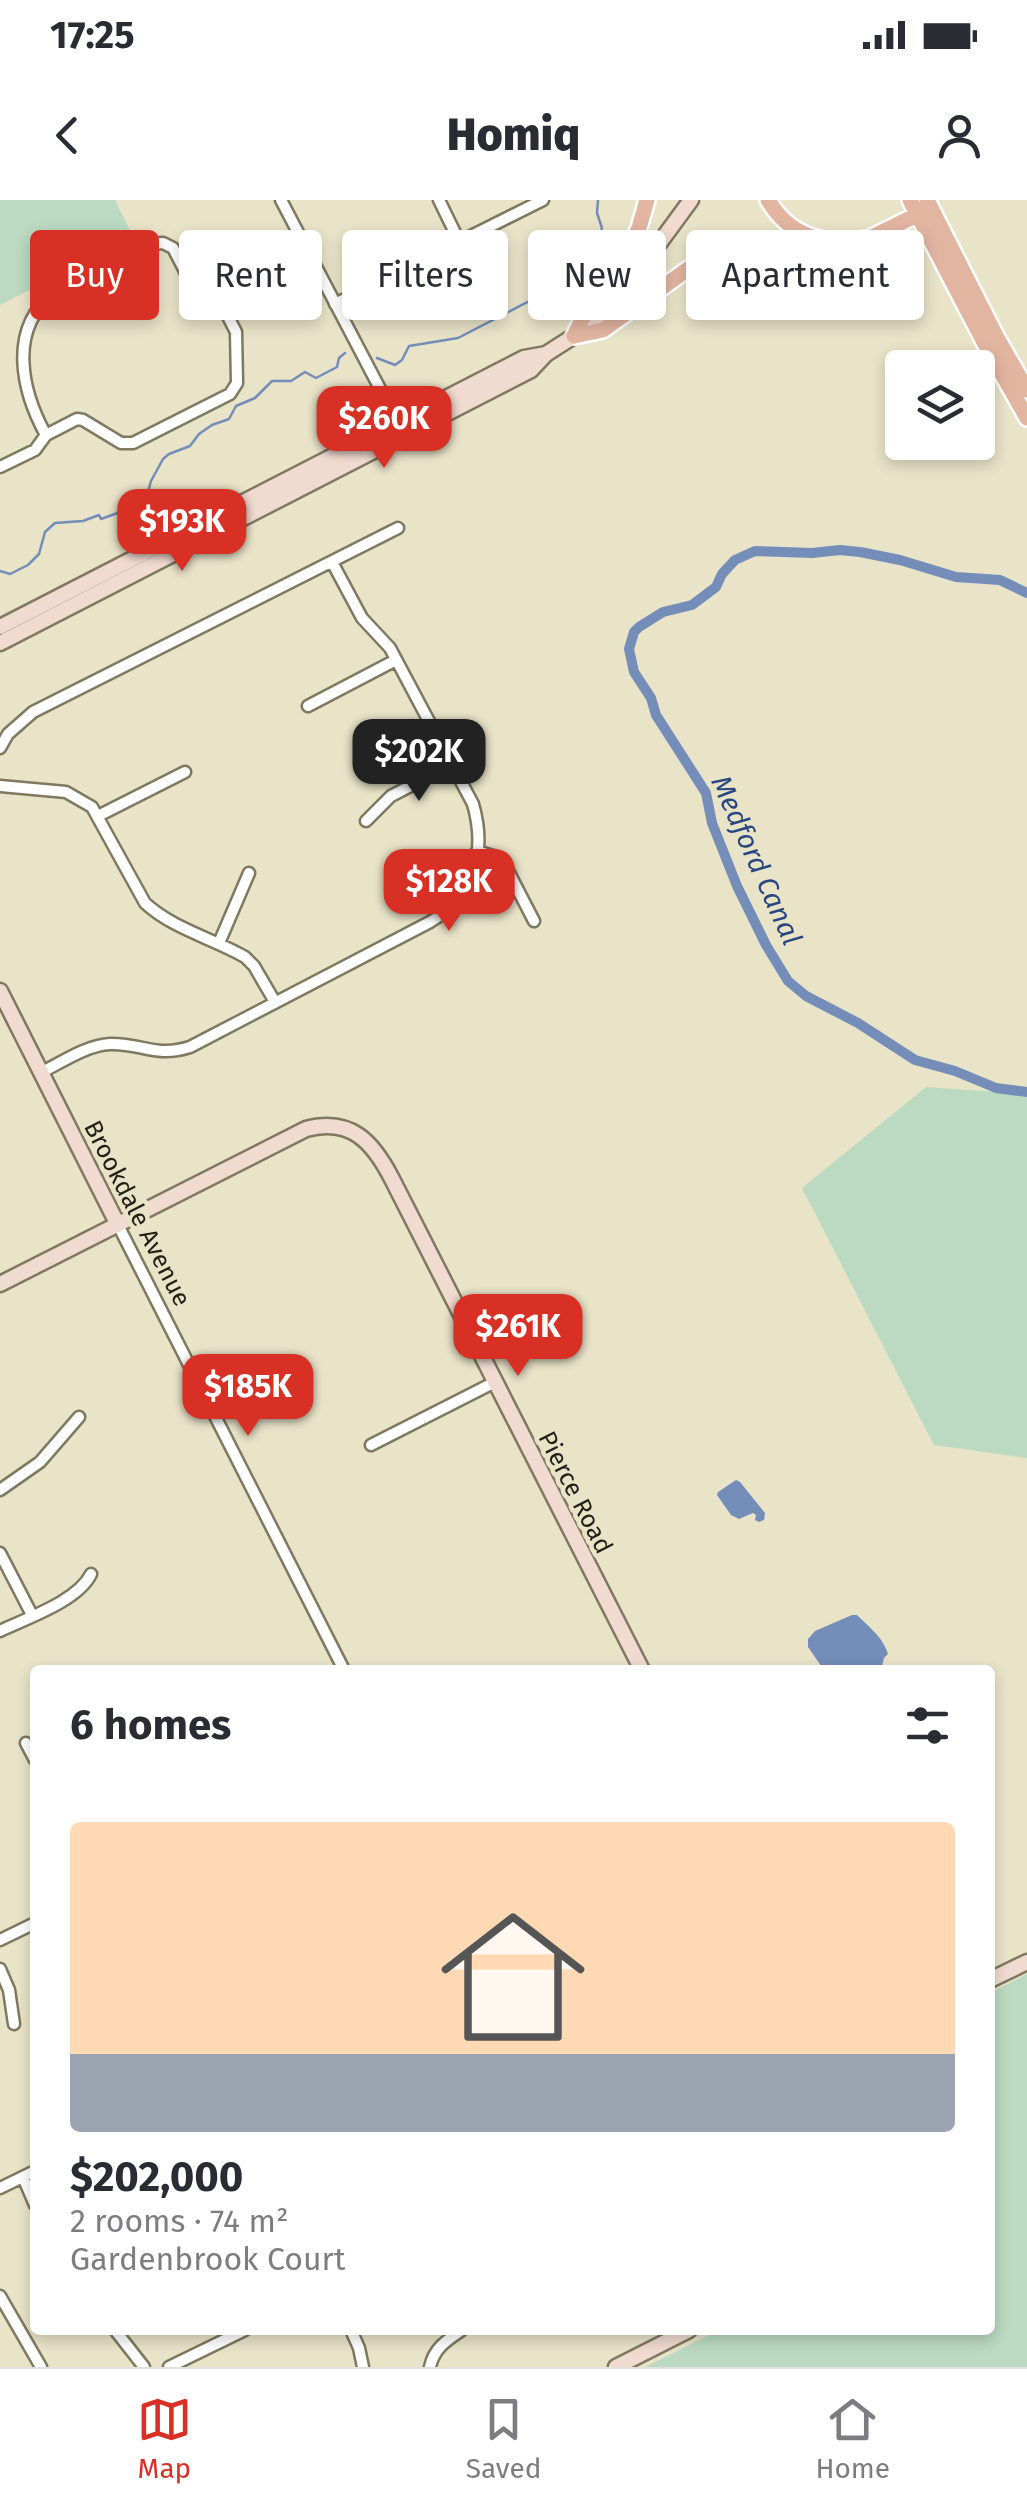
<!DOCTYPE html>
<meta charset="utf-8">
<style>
:root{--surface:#fff;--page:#f2f2f3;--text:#2b2b33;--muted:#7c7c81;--line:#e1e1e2;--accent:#d93025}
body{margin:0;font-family:"Fira Sans",sans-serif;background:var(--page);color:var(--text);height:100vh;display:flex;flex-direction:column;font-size:38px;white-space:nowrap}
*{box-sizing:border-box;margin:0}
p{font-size:32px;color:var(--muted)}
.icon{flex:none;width:55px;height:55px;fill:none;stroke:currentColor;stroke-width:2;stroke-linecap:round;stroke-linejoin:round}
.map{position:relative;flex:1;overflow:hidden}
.side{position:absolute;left:30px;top:1465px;width:965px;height:670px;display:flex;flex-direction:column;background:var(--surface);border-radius:10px;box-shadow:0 5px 15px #0003}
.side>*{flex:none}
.banner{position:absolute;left:30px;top:30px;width:968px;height:90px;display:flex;gap:20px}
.controls{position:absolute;left:885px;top:150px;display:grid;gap:20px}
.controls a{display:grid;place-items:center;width:110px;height:110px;border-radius:10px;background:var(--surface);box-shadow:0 5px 15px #0003;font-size:50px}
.price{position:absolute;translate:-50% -85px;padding:0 22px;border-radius:20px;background:var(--accent);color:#fff;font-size:32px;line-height:65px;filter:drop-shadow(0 2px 5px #0008)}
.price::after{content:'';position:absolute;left:50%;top:60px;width:30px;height:22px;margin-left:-15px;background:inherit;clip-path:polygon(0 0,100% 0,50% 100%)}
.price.selected{background:#222;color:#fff}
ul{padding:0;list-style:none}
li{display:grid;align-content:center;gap:20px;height:530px;padding:0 40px}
li span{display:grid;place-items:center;height:310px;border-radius:10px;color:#555}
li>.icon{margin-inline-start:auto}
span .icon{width:180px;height:180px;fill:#fffc;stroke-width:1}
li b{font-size:42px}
h2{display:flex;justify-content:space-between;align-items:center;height:120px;padding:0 40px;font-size:42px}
.pill{padding:0 35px;border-radius:10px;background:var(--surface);box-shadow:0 5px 15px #0003;font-size:35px;line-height:90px}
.pill.selected{background:var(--accent);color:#fff}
.status{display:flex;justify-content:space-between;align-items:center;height:70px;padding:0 50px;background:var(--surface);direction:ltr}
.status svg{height:28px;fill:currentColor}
header{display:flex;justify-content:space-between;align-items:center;height:130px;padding:0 40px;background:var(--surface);font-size:45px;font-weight:800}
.tabs{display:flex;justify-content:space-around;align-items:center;height:140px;border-top:2px solid var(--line);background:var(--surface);font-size:28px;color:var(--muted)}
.tabs a{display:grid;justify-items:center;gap:5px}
.tabs .selected{color:var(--accent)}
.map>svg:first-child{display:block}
</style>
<div class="status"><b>17:25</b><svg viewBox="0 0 49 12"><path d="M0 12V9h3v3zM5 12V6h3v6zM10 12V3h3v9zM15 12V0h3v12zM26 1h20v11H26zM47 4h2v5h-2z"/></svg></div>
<header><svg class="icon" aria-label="back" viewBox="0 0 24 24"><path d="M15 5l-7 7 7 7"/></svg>Homiq<svg class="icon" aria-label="person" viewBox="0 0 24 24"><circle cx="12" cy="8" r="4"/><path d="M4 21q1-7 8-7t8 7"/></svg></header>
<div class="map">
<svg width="1027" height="2167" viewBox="0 0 1027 2167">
<rect width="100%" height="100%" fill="#e9e3c8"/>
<path fill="#bbdac1" d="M0,0H115L133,36L0,105Z
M926,887L1027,894V1258L934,1245L802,988Z
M1027,1774V2167H645L719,2130H990V1793Z"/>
<path fill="#748db9" d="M736,1280L740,1282L765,1313L764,1320L759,1322L755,1320L756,1315L753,1313L739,1319L731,1315L717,1295L718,1292Z
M852,1415H857C869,1427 883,1437 888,1454L884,1458L881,1470H824L808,1447V1439L815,1431Z"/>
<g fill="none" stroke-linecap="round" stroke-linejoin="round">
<path stroke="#748db9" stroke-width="2.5" d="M377,158L395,165L402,160L409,146L458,138L568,81L588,50L596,44L602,28L597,13L598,0
M0,371L10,374L28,365L39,354L45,332L55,323L83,321L99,315L101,319L134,307L146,299L151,281L163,259L169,254L190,246L199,234L212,225L229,219L236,206L255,198L272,181H291L305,172L316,178L337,167L339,158L345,153"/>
<path stroke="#748db9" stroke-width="10" d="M1027,393L1000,380L956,377L900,360L860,352L840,350L812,353L755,351L735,360L722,374L716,387L692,405L663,412L639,427L634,432L629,449L634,472L651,498L656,515L706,593L712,623L737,686L766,745L788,781L806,796L858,823L915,860L955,871L996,888L1027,892"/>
<defs>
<path id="street" d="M281,0L399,225
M439,0L459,41
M218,97L307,51
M335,104L543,0
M223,107L312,61
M0,267L35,250L46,235L77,219L83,220L121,243H133L230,194L237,183L236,132L218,97L202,104L173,48L163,43L151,44C127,55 104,67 81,79C72,83 61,87 54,93C7,129 22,192 46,235
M308,506L396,460
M0,548L8,534L33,512L398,328
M0,586L66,592L92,607L145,703C173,729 212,738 245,757L254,766L275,802
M98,616L185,572
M366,621L391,596L453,564
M477,651L496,657L505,665L534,721
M219,743L249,673
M42,872C62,862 87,845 110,844C142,843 155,858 190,847L430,722C474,696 487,653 473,604L390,448L362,418L332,362
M118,1025L344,1470
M371,1245L495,1182
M0,1290L40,1262L79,1217
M0,1353L32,1415
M0,1431C27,1418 78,1401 91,1374
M26,1543L35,1560
M0,1740L35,1723
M0,1769L9,1790L14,1824
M23,1977L35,2005
M0,1988L35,1971
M0,2096L41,2167
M115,2130L144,2167
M351,2130L359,2148L363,2167
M169,2167L245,2130
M430,2167C434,2148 447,2140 462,2130"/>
<path id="secondary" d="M0,427L524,158L546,154
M0,443L531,170L546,154L574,136L608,108L636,75L691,0
M0,791L118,1025
M0,1084L306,929C351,917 373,942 392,979L642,1470
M990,1780L1027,1762
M616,2167L689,2130"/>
<path id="primary" d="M768,0C789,36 824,46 863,39
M910,0L984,142L1027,218
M927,0L996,136L1027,190
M574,136L603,130L688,69L713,57L743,51L809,57H836L845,54L872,37L931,8
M574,136L589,105L623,61L639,28L647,0"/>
</defs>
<use href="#street" stroke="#7e7960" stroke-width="15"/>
<use href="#secondary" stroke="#7e7960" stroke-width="19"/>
<use href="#primary" stroke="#fff" stroke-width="20"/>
<use href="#street" stroke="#fff" stroke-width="10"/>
<use href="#secondary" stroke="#f1dad0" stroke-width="14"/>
<use href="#primary" stroke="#e2b5a1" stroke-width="15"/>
</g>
<g text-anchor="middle" stroke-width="9" stroke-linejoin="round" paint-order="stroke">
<g font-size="25" fill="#221f16" stroke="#e9e3c8">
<text transform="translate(138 1013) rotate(63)" y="9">Brookdale Avenue</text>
<text transform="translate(576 1292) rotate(63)" y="9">Pierce Road</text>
</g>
<g font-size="28" font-style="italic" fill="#284780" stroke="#e9e3c8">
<text transform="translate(757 660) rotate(66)" y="10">Medford Canal</text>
</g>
</g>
</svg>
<div class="controls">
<a><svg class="icon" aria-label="layers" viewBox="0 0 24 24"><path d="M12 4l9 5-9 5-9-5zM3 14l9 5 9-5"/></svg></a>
</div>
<b class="price" style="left:384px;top:271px">$260K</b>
<b class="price" style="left:182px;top:374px">$193K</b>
<b class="price selected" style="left:419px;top:604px">$202K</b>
<b class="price" style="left:449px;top:734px">$128K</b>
<b class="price" style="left:518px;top:1179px">$261K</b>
<b class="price" style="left:248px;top:1239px">$185K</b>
<div class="banner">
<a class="pill selected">Buy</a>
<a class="pill">Rent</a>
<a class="pill">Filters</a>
<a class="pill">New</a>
<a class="pill">Apartment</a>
</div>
<section class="side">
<h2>6 homes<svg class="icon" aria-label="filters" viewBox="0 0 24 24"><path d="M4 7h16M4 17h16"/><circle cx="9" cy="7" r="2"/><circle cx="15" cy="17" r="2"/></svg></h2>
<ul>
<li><span style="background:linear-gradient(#ffd9b3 75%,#9aa5b1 0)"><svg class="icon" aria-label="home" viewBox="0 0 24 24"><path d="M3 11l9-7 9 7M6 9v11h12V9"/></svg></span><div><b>$202,000</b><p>2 rooms · 74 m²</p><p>Gardenbrook Court</p></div></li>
</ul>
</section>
</div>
<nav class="tabs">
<a class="selected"><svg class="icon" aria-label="map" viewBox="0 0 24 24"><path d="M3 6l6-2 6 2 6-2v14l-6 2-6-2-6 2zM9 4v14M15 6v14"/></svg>Map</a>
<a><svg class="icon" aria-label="saved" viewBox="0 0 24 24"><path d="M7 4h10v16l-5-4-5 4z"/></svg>Saved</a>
<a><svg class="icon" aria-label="home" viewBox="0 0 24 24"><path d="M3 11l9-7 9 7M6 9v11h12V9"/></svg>Home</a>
</nav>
